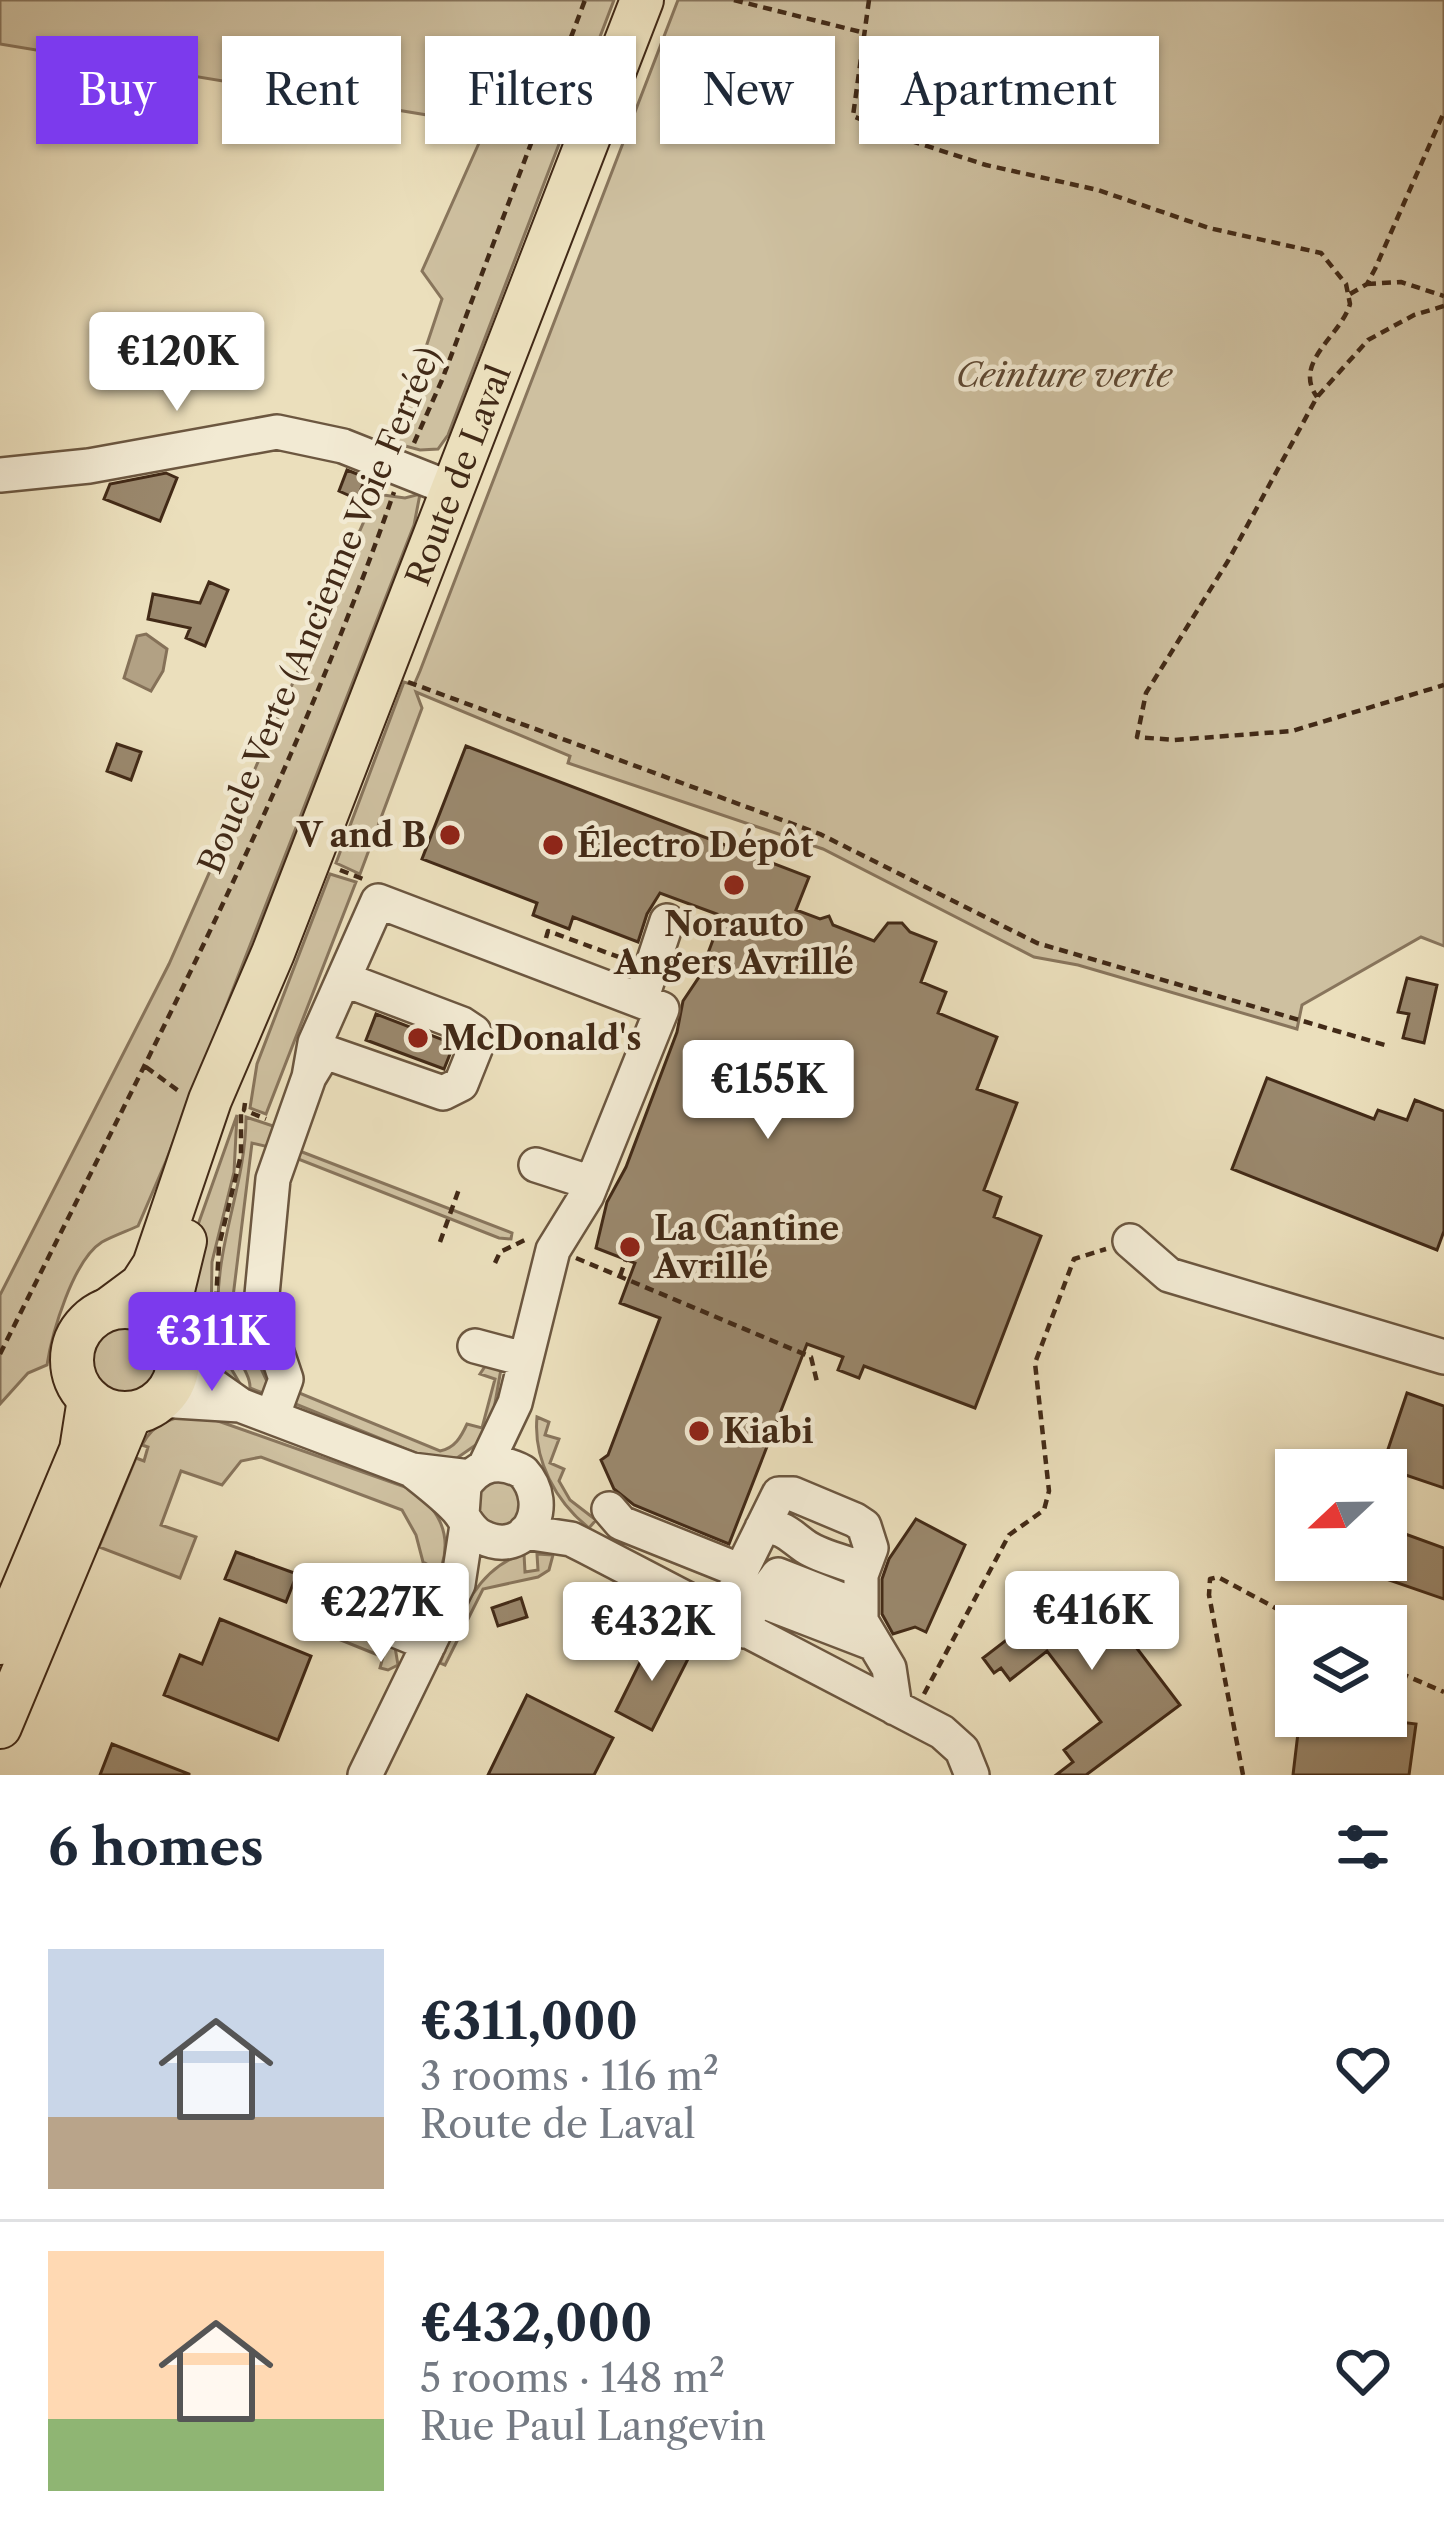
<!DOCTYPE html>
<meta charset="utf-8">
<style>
:root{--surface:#fff;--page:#f6f6f7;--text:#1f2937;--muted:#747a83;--line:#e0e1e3;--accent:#7c3aed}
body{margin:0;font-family:"Libre Caslon Text",serif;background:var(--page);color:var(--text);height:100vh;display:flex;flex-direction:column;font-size:45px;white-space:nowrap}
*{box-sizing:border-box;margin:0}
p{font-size:39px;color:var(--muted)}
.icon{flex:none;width:66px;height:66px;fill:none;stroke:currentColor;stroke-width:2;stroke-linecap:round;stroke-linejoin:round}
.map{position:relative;height:1775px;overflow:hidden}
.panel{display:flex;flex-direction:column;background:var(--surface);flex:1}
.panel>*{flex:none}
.banner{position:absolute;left:36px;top:36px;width:1374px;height:108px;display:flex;gap:24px}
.needle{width:78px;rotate:248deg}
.fabs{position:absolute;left:1275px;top:1449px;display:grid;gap:24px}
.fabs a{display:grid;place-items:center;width:132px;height:132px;border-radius:0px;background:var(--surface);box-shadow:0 3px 9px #0004;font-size:60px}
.price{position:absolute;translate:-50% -102px;padding:0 27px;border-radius:12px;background:#fff;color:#222;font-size:39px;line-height:78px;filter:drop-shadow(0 3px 6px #0008)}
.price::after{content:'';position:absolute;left:50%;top:72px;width:36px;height:27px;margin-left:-18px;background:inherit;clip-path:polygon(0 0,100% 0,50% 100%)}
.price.selected{background:var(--accent);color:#fff}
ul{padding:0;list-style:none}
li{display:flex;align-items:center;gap:36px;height:300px;padding:0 48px}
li+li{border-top:3px solid var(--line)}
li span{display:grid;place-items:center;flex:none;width:336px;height:240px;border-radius:0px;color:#555}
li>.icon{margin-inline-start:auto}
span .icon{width:144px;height:144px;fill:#fffc;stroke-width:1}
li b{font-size:51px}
h2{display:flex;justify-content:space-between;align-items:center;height:144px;padding:0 48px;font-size:51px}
.chip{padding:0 42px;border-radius:0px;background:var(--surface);box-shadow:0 3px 9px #0004;font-size:42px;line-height:108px}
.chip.selected{background:var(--accent);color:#fff}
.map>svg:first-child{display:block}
</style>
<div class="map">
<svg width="1444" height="1775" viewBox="0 0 1444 1775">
<rect width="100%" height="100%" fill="#ebdfbc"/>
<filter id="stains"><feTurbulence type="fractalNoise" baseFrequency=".00167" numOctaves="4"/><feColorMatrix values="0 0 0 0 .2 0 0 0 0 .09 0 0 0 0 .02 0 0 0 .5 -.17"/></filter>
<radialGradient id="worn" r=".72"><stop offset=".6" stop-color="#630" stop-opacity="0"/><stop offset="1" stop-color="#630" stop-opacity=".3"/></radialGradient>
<path fill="#cec0a0" stroke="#88755c" stroke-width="3" d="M0,0H614L448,435L438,449L420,450L394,443L442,299L422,271L487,125L0,44Z
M678,0H1444V946L1421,937L1302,1005L1297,1029L1078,965L1034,957L823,849L568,763L570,756L416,692L422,708L360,874L336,863L404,682L414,685L420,671Z
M376,494L405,498L420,494L414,525L166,1161L138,1226C127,1231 113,1236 102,1242C73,1260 52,1333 47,1365L28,1373L0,1404V1295L169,964Z
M330,874L356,882L266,1114L250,1108L257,1064Z
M237,1115L234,1172L212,1262L211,1324L213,1338L242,1387L199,1350L188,1324L183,1267Z
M246,1117L276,1127L269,1147L252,1143L232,1305L269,1386L268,1395L250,1388C251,1366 217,1343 218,1303C218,1239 246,1181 246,1117Z
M297,1150L512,1233L511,1239L499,1238L293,1157Z
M86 1358a37 37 0 1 1 74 0a37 37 0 1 1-74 0Z
M486,1365L501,1369L491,1426L480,1442L457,1458H428L293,1403L297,1392L440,1451C455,1448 461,1437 467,1424L482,1428L495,1379L480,1374Z
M201,1415L408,1488C437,1506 452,1532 442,1565L436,1569L423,1562L416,1535L402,1510L261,1457L241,1461L222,1485L181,1471L161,1525L196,1537L180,1578L99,1547L136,1458L144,1461L148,1447L142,1445C154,1421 176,1416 201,1415Z
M537,1417L549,1422L545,1435L559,1439L550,1463L564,1469L559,1481L570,1500L596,1520L589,1528C556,1502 533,1460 537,1417Z
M500,1475L520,1490V1515L507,1527L480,1524L471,1491Z
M524,1554L525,1572L538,1570L537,1554L553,1555L549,1570L538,1577L483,1589L445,1665L440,1663C457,1621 476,1567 524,1554Z
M311,1615L395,1647L398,1665L388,1670L380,1668L383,1657L301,1624Z"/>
<path fill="#b2a184" stroke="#857158" stroke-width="3" d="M146,634L167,649L163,671L151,691L124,678L137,636Z"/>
<path fill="#9a886d" stroke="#422a17" stroke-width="3" d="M347,470L380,483L377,490L363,484L357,499L339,491Z
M166,473L177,478L160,521L104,499L110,484Z
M209,582L228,590L205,646L186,638L190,628L148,619L153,594L200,603Z
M117,744L141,752L131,780L107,771Z
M466,746L809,877L796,910L820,919L829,916L833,925L874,941L888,923H902L910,932L936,942L921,982L946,992L938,1013L997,1037L977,1089L1017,1103L984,1190L1001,1197L994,1217L1041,1236L975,1408L864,1366L859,1378L838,1370L843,1357L807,1344L729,1544L634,1505L614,1489L601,1460L608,1455L660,1318L620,1303L635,1263L596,1248L607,1202L626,1167L677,1032L683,1001L699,977L722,916L660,893L647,914L638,942L573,917L569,929L533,915L537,903L422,859Z
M1407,978L1437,985L1424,1043L1403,1038L1409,1014L1398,1012Z
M376,1014L454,1044L444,1069L366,1040Z
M1267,1078L1374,1119L1378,1110L1407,1120L1415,1100L1444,1111V1231L1437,1250L1232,1169Z
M1407,1393L1444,1406V1488L1382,1467Z
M916,1519L965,1545L926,1632L915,1627L893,1634L882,1614V1579L889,1559Z
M1386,1527L1444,1548V1599L1340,1563L1386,1560Z
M236,1552L297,1574L286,1602L225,1579Z
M1085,1580L1180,1705L1086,1775H1056L1073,1762L1064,1750L1101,1722L1047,1651L1010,1680L1001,1668L994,1673L983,1658Z
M521,1598L527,1617L498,1626L492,1608Z
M220,1619L311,1656L278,1740L164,1695L180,1655L202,1664Z
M652,1638L689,1657L652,1730L616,1711Z
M527,1695L613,1738L594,1775H488Z
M1300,1716H1352L1416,1724L1409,1775H1293Z
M112,1744L189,1774V1775H100Z"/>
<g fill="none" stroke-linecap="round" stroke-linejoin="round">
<defs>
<path id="minor" d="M0,475L89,466L277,432L343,446L454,490
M641,1000L667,921
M309,1077L315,1043L378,901L662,1009L587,1195L553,1250L515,1403L485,1466
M536,1165L592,1183
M1130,1241L1169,1275L1444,1357
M475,1346L524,1359
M179,1353L202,1378L239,1404
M160,1400L240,1405L412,1470L470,1477
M272,1417L286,1379L261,1305L273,1179L309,1077L323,1054L328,1053L443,1093L461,1084L477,1044L474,1032L462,1024L346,980
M413,1471C428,1483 444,1495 457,1509C466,1519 469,1531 482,1537C526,1559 554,1506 523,1472C500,1459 479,1463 464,1486L462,1514
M609,1509L621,1523L741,1571
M762,1528C783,1525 790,1536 806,1547C821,1557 845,1562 863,1569
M525,1532L571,1539L585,1546L942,1732L962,1750L972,1775
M769,1587L778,1575L860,1607
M314,1597L429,1644
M726,1621L741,1571L779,1494H793L855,1520L864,1526L871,1548L861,1575V1621L889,1668L895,1708
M745,1631L751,1608L760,1600L872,1643
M365,1775L458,1584L467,1525"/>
<g id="major">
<circle cx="125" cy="1360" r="53"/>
<path id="s1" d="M110,1308L141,1285L154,1265L210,1100L273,953L642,0"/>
<path d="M165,1323L185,1241"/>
<path d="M0,1643L81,1450L89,1399"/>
<path d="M0,1727L131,1413"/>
</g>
</defs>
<use href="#minor" stroke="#6c5740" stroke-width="38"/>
<use href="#major" stroke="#422a17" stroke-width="46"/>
<path stroke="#422a17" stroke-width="4.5" stroke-dasharray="9 6" stroke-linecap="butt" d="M734,0L865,33
M869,0L853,116L908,140L986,165L1098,190L1209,228L1321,253L1346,284L1350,304C1341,336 1292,362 1317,397
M1367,284L1401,282L1444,296
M1350,294L1367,284L1375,269L1444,112
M1444,306L1414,315L1368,340L1317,397L1228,561L1146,693L1137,737L1174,740L1292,731L1444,685
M414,443L442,380L585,0
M408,682L820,834L1037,943L1388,1046
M340,870L363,879
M546,938L548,931L627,960
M146,1067L180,1092
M245,1103L244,1110L266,1119
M440,1242L459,1189
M576,1258L811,1357L817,1382
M495,1263L500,1252L527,1239
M620,1276L626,1259
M0,1354C141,1071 290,791 394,492
M240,1369L219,1336L215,1319L219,1246L241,1155V1110
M1386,1667L1444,1692
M924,1694L1009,1535L1044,1510L1049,1491L1035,1363L1074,1259L1106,1249
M1243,1775L1209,1595L1210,1579L1218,1577L1309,1626"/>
<use href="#minor" stroke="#f2ead3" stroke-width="33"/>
<use href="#major" stroke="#ebdfbc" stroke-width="42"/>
</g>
<g fill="#8f2418" stroke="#f2ead3" stroke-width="4.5">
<circle cx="450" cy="835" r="12"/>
<circle cx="553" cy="845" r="12"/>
<circle cx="734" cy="885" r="12"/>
<circle cx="418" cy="1038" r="12"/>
<circle cx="630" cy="1247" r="12"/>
<circle cx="699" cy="1431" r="12"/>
</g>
<g text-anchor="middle" stroke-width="9" stroke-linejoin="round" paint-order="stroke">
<g font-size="33" font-style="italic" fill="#5e4832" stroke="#f2ead3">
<text x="1064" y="387">Ceinture verte</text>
</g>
<g font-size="33" fill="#422a17" stroke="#f2ead3">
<text dy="12" stroke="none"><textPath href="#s1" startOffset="909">Route de Laval</textPath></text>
<text transform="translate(319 610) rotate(-67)" y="12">Boucle Verte (Ancienne Voie Ferrée)</text>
</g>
<g font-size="33" font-weight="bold" fill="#422a17" stroke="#f2ead3" text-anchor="start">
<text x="426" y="847" text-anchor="end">V and B</text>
<text x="577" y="857">Électro Dépôt</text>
<text x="734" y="936" text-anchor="middle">Norauto<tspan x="734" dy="38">Angers Avrillé</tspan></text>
<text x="442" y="1050">McDonald's</text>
<text x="654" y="1240">La Cantine<tspan x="654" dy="38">Avrillé</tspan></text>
<text x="723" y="1443">Kiabi</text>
</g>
</g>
<rect width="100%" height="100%" filter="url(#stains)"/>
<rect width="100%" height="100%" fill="url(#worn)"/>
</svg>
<div class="fabs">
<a><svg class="needle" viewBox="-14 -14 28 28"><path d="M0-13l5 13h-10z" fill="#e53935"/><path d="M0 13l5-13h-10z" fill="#747a83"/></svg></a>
<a><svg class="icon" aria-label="layers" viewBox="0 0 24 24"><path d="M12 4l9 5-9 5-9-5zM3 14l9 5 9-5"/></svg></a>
</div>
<b class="price" style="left:177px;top:414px">€120K</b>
<b class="price" style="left:768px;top:1142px">€155K</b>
<b class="price selected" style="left:212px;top:1394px">€311K</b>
<b class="price" style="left:381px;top:1665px">€227K</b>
<b class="price" style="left:1092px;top:1673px">€416K</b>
<b class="price" style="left:652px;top:1684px">€432K</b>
<div class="banner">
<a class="chip selected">Buy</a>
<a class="chip">Rent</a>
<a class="chip">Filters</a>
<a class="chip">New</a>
<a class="chip">Apartment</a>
</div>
</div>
<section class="panel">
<h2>6 homes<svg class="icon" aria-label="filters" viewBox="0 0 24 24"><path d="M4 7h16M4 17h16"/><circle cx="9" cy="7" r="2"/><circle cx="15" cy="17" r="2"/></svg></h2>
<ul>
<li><span style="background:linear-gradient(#c9d6e8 70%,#b9a48a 0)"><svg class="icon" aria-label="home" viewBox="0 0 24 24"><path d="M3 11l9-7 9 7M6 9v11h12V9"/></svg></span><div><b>€311,000</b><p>3 rooms · 116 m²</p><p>Route de Laval</p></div><svg class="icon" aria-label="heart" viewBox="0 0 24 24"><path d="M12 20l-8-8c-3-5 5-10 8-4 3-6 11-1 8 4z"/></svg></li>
<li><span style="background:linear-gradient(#ffd9b3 70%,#8fb573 0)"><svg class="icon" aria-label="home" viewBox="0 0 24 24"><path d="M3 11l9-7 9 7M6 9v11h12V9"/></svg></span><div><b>€432,000</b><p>5 rooms · 148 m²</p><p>Rue Paul Langevin</p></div><svg class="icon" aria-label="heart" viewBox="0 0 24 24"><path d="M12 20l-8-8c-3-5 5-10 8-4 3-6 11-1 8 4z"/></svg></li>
</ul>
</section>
